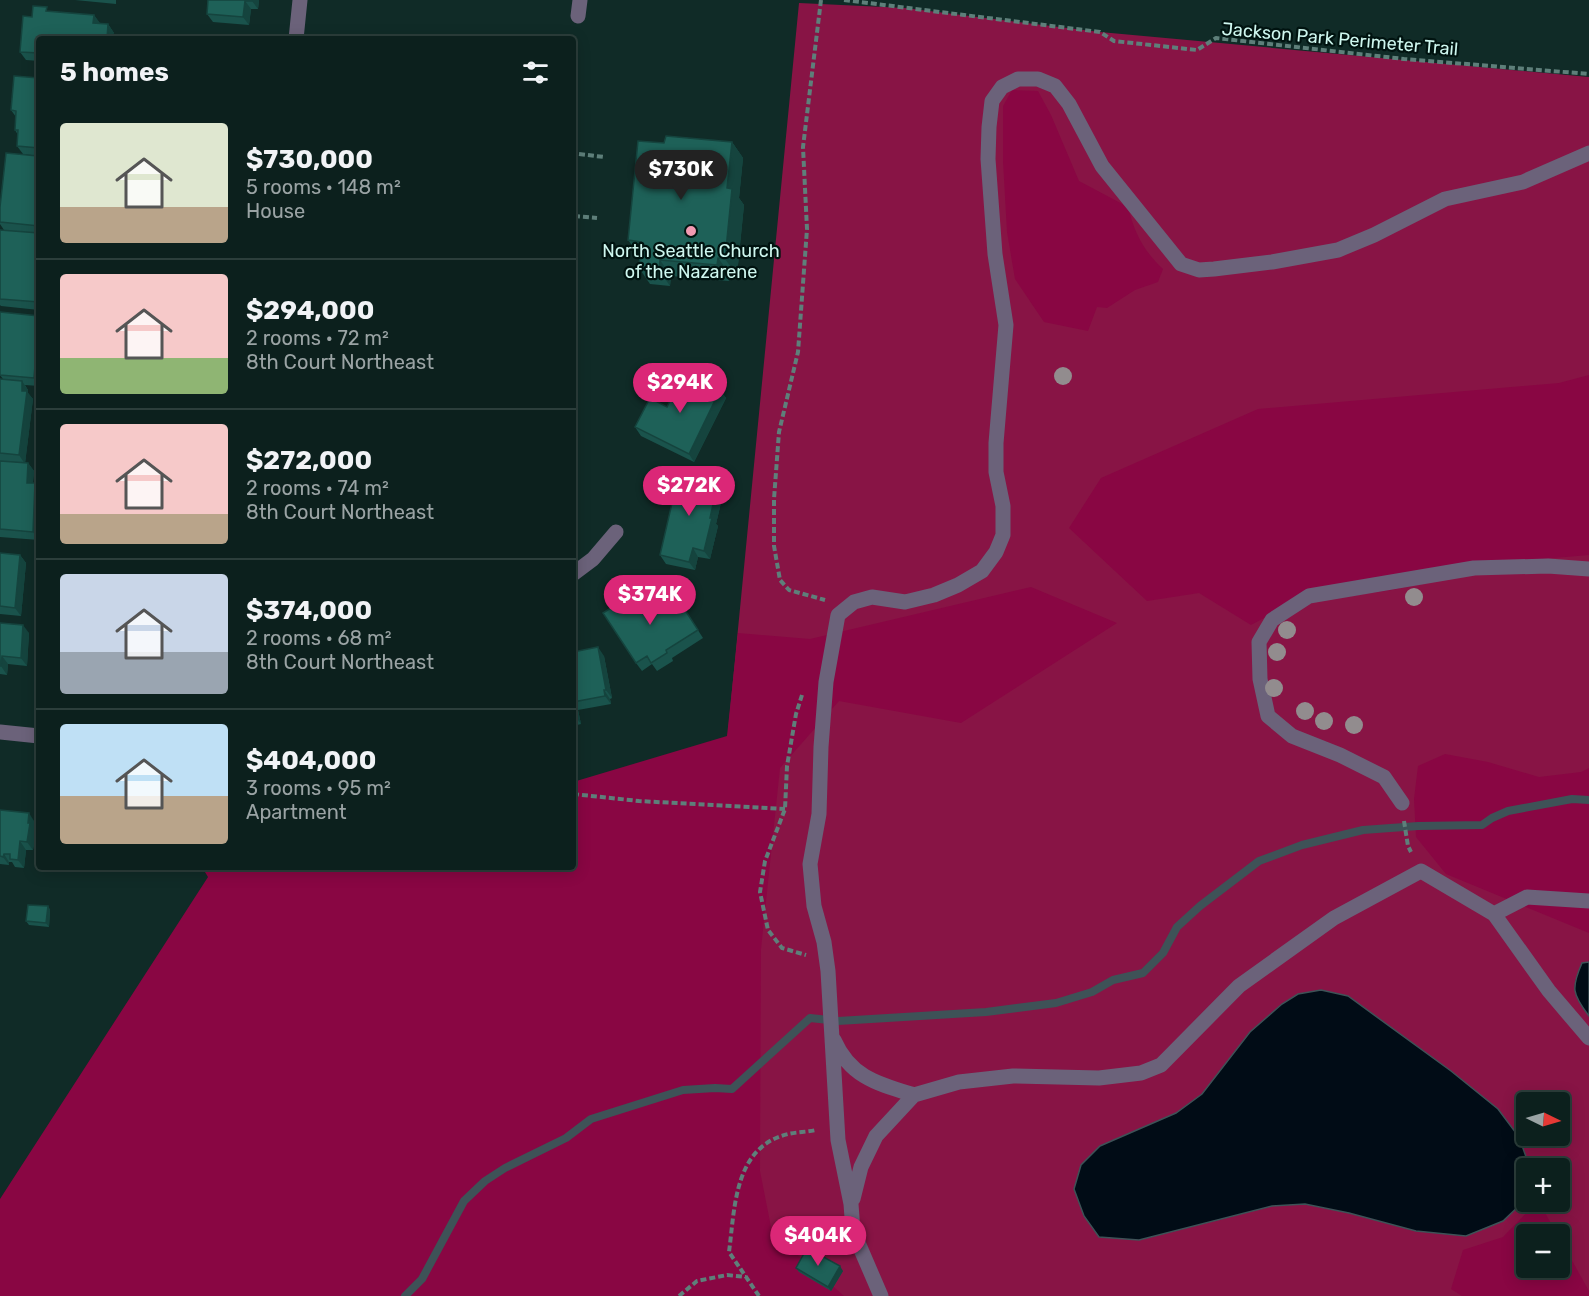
<!DOCTYPE html>
<meta charset="utf-8">
<style>
:root{--surface:#0c201d;--page:#152826;--text:#f1f3f6;--muted:#9aa3a4;--line:#2c3e3b;--accent:#db2777}
body{margin:0;font-family:Rubik,sans-serif;background:var(--page);color:var(--text);height:100vh;display:flex;flex-direction:column;font-size:22px;white-space:nowrap}
*{box-sizing:border-box;margin:0}
p{font-size:20px;color:var(--muted)}
.icon{flex:none;width:33px;height:33px;fill:none;stroke:currentColor;stroke-width:2;stroke-linecap:round;stroke-linejoin:round}
.map{position:relative;flex:1;overflow:hidden}
.drawer{position:absolute;left:36px;top:36px;width:540px;height:834px;display:flex;flex-direction:column;background:var(--surface);border-radius:6px;box-shadow:0 3px 15px #0003,0 0 0 2px var(--line)}
.drawer>*{flex:none}
.needle{width:39px;rotate:95deg}
.buttons{position:absolute;left:1516px;top:1092px;display:grid;gap:12px}
.buttons a{display:grid;place-items:center;width:54px;height:54px;border-radius:6px;background:var(--surface);box-shadow:0 3px 15px #0003,0 0 0 2px var(--line);font-size:30px}
.price{position:absolute;translate:-50% -51px;padding:0 14px;border-radius:21px;background:var(--accent);color:#fff;font-size:20px;line-height:39px;filter:drop-shadow(0 2px 3px #0008)}
.price::after{content:'';position:absolute;left:50%;top:36px;width:18px;height:14px;margin-left:-9px;background:inherit;clip-path:polygon(0 0,100% 0,50% 100%)}
.price.on{background:#222;color:#fff}
ul{padding:0;list-style:none}
li{display:flex;align-items:center;gap:18px;height:150px;padding:0 24px}
li+li{border-top:2px solid var(--line)}
li span{display:grid;place-items:center;flex:none;width:168px;height:120px;border-radius:6px;color:#555}
li>.icon{margin-inline-start:auto}
span .icon{width:72px;height:72px;fill:#fffc;stroke-width:1}
li b{font-size:26px}
h2{display:flex;justify-content:space-between;align-items:center;height:72px;padding:0 24px;font-size:26px}
.map>svg:first-child{display:block}
</style>
<div class="map">
<svg width="1589" height="1296" viewBox="0 0 1589 1296">
<rect width="100%" height="100%" fill="#102b27"/>
<path fill="#881445" fill-rule="evenodd" d="M799,3L905,8L1100,32L1589,77V1296H673ZM1527,1102H1560V1136H1527ZM1527,1168H1560V1202H1527ZM1527,1234H1560V1268H1527Z"/>
<path fill="#890643" d="M1012,90L1038,91L1051,115L1079,181L1128,207C1135,234 1143,250 1163,269L1158,282L1135,290L1107,308L1097,307L1088,331L1044,322L1015,279L1007,232L1003,161V106Z
M1589,375V555L1542,559L1392,590L1288,605L1251,625L1199,593L1147,601L1069,528L1101,478L1258,409L1559,383Z
M1031,587L1117,623L961,723L839,701L780,768L761,949L760,1171L772,1232L844,1296H0V1199L208,877L202,867H573V782L727,736L738,633L810,639Z
M1445,754L1488,762L1539,777L1581,772L1589,768V933L1446,874L1416,837L1414,799L1418,766Z
M1537,1202H1539L1557,1234H1527V1268H1560V1239L1589,1291V1296H1462L1451,1289L1463,1250L1503,1237Z"/>
<path fill="#010c16" stroke="#3e5257" stroke-width="1.5" d="M1589,962V1016C1572,994 1571,988 1582,963Z
M1321,990L1348,996L1451,1071L1498,1109L1519,1137L1530,1168H1527V1184L1523,1202L1503,1221L1466,1236L1416,1231L1349,1213L1305,1204L1272,1206L1139,1240L1099,1237L1084,1216L1074,1189L1081,1165L1100,1146L1176,1113L1202,1094L1250,1032L1282,1004L1298,994Z"/>
<g fill="none" stroke-linecap="round" stroke-linejoin="round">
<path stroke="#3e5257" stroke-width="8" d="M405,1296L422,1279L464,1201L485,1181L505,1168L566,1138L591,1119L683,1090L715,1088L732,1089L810,1018L838,1021L986,1012L1056,1003L1092,992L1113,980L1143,973L1163,953L1177,927L1200,906L1259,861L1302,845L1363,830L1418,826L1482,825L1492,818L1508,811L1572,799L1589,800"/>
<path stroke="#5e7f7a" stroke-width="4" stroke-dasharray="6 3" stroke-linecap="butt" d="M821,0L803,147L807,229L798,352L779,432L774,499V546L780,580L789,590L825,600
M844,0L1100,32L1114,41L1197,50L1216,38L1404,59L1589,74
M579,154L604,157
M574,216L597,218
M802,695L796,714L787,766L785,809L765,861L760,892L768,930L782,948L806,955
M573,794L639,801L785,809
M1404,821L1408,846L1411,852
M679,1296L697,1281L727,1275L746,1277
M759,1296L729,1252C735,1207 734,1147 788,1134C797,1132 807,1132 816,1130"/>
<path stroke="#6b627a" stroke-width="15" d="M578,16L580,0
M1402,803L1384,777L1340,755L1292,736L1268,716L1260,679L1259,642L1272,620L1309,596L1474,568L1548,566L1589,569
M1494,914L1527,897L1589,901
M834,1040C850,1077 878,1084 914,1095
M853,1199L861,1167L876,1136L914,1095L959,1082L1013,1076L1099,1078L1141,1073L1161,1065L1239,986L1334,918L1421,871L1494,914L1549,991L1589,1038
M881,1296L853,1231L851,1204L838,1140L828,971L824,942L814,906L810,864L819,814L821,747L826,682L838,615L854,602L872,597L905,602L934,595L958,585L982,571L996,552L1003,535V506L996,472V443L1006,325L995,254L988,159L989,127L992,101L1002,87L1018,79H1038L1055,86L1069,104L1102,166L1181,264L1199,270L1214,269L1272,262L1338,250L1374,235L1445,199L1523,182L1589,153"/>
<path stroke="#6b627a" stroke-width="15" d="M296,39L300,0
M573,574L593,559L616,532
M0,732L39,736"/>
</g>
<g fill="#928c8e">
<circle cx="1063" cy="376" r="9"/>
<circle cx="1414" cy="597" r="9"/>
<circle cx="1287" cy="630" r="9"/>
<circle cx="1277" cy="652" r="9"/>
<circle cx="1274" cy="688" r="9"/>
<circle cx="1305" cy="711" r="9"/>
<circle cx="1324" cy="721" r="9"/>
<circle cx="1354" cy="725" r="9"/>
</g>
<path fill="#1a534c" d="M75,0H116V4Z
M208,0H259L258,9H251L249,25L213,22L207,14Z
M49,11L94,15L100,24H108L114,33L39,39V69L38,68L39,61L26,60L20,52L32,17Z
M39,78V156L23,154L17,146L18,135L15,130L16,117L11,110Z
M732,142L743,158L739,198L744,205L737,275L730,274L729,281L671,276L670,286L650,284L639,268L640,256L628,240L664,143Z
M38,156L39,310L1,306L0,305V230H4L0,224V222Z
M39,316V386L25,385L28,390V393L33,399L25,463H28L34,471L33,483L39,489V570L37,567L39,540L0,537V379H3L0,375Z
M720,390L726,398L694,462L641,436L635,427L667,407Z
M718,482L724,490L716,524L718,526L710,559L698,557L695,570L666,564L660,555Z
M0,553L20,555L26,563L21,616L0,614Z
M674,593L703,638L672,658L673,661L657,671L652,664L642,671L636,663L646,610Z
M0,623L29,633L27,666L8,664L7,675L0,674Z
M573,652L604,656L612,698L610,699L611,704L578,710L581,724L573,726Z
M0,810L34,821V828L36,832L33,850H26L24,868L15,867L12,862H9V865L0,864Z
M118,867H130L128,871Z
M48,906L50,910L49,927L29,925L26,921Z
M796,1268L843,1271L831,1291L799,1272Z"/>
<path fill="#15443e" d="M252,0H259L258,9L252,1Z
M245,1L251,9L249,25L243,17Z
M94,15L100,23L99,31L93,23Z
M108,24L114,33L113,39H107Z
M732,142L743,158L739,198L744,205L737,275L725,259L727,188Z
M38,156L39,157V182L36,178Z
M718,258L730,274L729,281L717,265Z
M660,260L671,276L670,286L659,270Z
M39,325V385L34,378Z
M22,381L28,390V393L33,399L25,464L19,455Z
M720,390L726,398L694,462L689,454Z
M28,463L34,471L32,491L27,483Z
M718,482L724,490L716,524L718,526L710,559L704,551L710,518Z
M35,483L39,489V540L33,532Z
M693,548L698,557L695,570L689,562Z
M20,555L26,563L21,616L15,608Z
M23,625L29,633L27,666L21,658Z
M598,647L604,656L612,698L606,690Z
M2,656L8,664L7,675L1,666Z
M604,690L610,699L611,704L605,696Z
M573,703L578,710L581,724L575,716Z
M29,813L34,821V828L36,832L33,850L27,842Z
M20,841L26,850L24,868L18,860Z
M4,854L9,862V865L3,857Z
M48,906L50,910L49,927L46,923Z
M840,1266L843,1271L831,1291L828,1287Z"/>
<path fill="#1e6158" stroke="#15443e" stroke-width="1.5" d="M208,0H252V1H245L243,17L207,14Z
M33,6L47,7L46,11L94,15L93,23L108,24L107,39H39V53L20,52L23,16L32,17Z
M227,36V39H238H203V37Z
M14,76L39,78V148L17,146L18,130H15L16,111L11,110Z
M666,136L732,142L727,188L732,189L725,259L718,258L717,265L660,260L659,270L639,268L641,242L628,240L638,141L664,143Z
M6,153L38,156L36,178H39V226L0,222V207Z
M0,230L39,233V302L0,299Z
M0,312L39,316L34,378L0,375Z
M684,372L720,390L689,454L635,427L650,398L667,407Z
M0,379L22,381V391H27L19,455L0,453Z
M0,461L28,463L27,483H35L33,532L0,529Z
M679,473L718,482L710,518H712L704,551L693,548L689,562L660,555Z
M39,539V567H37Z
M0,553L20,555L15,608L0,606Z
M634,593L645,610L674,593L698,630L666,650L667,653L651,663L647,656L636,663L603,613Z
M0,623L23,625L21,658L2,656L1,666H0Z
M598,647L606,690H604L605,696L573,702V652Z
M573,704L575,716H573Z
M0,810L29,813L28,823H30L27,842L20,841L18,860L10,859V854H4L3,857L0,856Z
M28,905L48,906L46,923L26,921Z
M807,1248L840,1266L828,1287L796,1268Z"/>
<circle fill="#f19ab2" stroke="#001310" stroke-width="2" cx="691" cy="231" r="6"/>
<g text-anchor="middle" stroke-width="4.5" stroke-linejoin="round" paint-order="stroke">
<g font-size="18" fill="#cef7ef" stroke="#001310">
<text transform="translate(1340 39) rotate(5)" y="6">Jackson Park Perimeter Trail</text>
</g>
<g font-size="18" fill="#cef7ef" stroke="#001310">
<text x="691" y="257">North Seattle Church<tspan x="691" dy="21">of the Nazarene</tspan></text>
</g>
</g>
</svg>
<div class="buttons">
<a><svg class="needle" viewBox="-14 -14 28 28"><path d="M0-13l5 13h-10z" fill="#e53935"/><path d="M0 13l5-13h-10z" fill="#9aa3a4"/></svg></a>
<a>+</a>
<a>−</a>
</div>
<b class="price on" style="left:681px;top:201px">$730K</b>
<b class="price" style="left:680px;top:414px">$294K</b>
<b class="price" style="left:689px;top:517px">$272K</b>
<b class="price" style="left:650px;top:626px">$374K</b>
<b class="price" style="left:818px;top:1267px">$404K</b>
<section class="drawer">
<h2>5 homes<svg class="icon" aria-label="filters" viewBox="0 0 24 24"><path d="M4 7h16M4 17h16"/><circle cx="9" cy="7" r="2"/><circle cx="15" cy="17" r="2"/></svg></h2>
<ul>
<li><span style="background:linear-gradient(#dfe7d0 70%,#b9a48a 0)"><svg class="icon" aria-label="home" viewBox="0 0 24 24"><path d="M3 11l9-7 9 7M6 9v11h12V9"/></svg></span><div><b>$730,000</b><p>5 rooms · 148 m²</p><p>House</p></div></li>
<li><span style="background:linear-gradient(#f6c9c9 70%,#8fb573 0)"><svg class="icon" aria-label="home" viewBox="0 0 24 24"><path d="M3 11l9-7 9 7M6 9v11h12V9"/></svg></span><div><b>$294,000</b><p>2 rooms · 72 m²</p><p>8th Court Northeast</p></div></li>
<li><span style="background:linear-gradient(#f6c9c9 75%,#b9a48a 0)"><svg class="icon" aria-label="home" viewBox="0 0 24 24"><path d="M3 11l9-7 9 7M6 9v11h12V9"/></svg></span><div><b>$272,000</b><p>2 rooms · 74 m²</p><p>8th Court Northeast</p></div></li>
<li><span style="background:linear-gradient(#c9d6e8 65%,#9aa5b1 0)"><svg class="icon" aria-label="home" viewBox="0 0 24 24"><path d="M3 11l9-7 9 7M6 9v11h12V9"/></svg></span><div><b>$374,000</b><p>2 rooms · 68 m²</p><p>8th Court Northeast</p></div></li>
<li><span style="background:linear-gradient(#bfe0f5 60%,#b9a48a 0)"><svg class="icon" aria-label="home" viewBox="0 0 24 24"><path d="M3 11l9-7 9 7M6 9v11h12V9"/></svg></span><div><b>$404,000</b><p>3 rooms · 95 m²</p><p>Apartment</p></div></li>
</ul>
</section>
</div>
